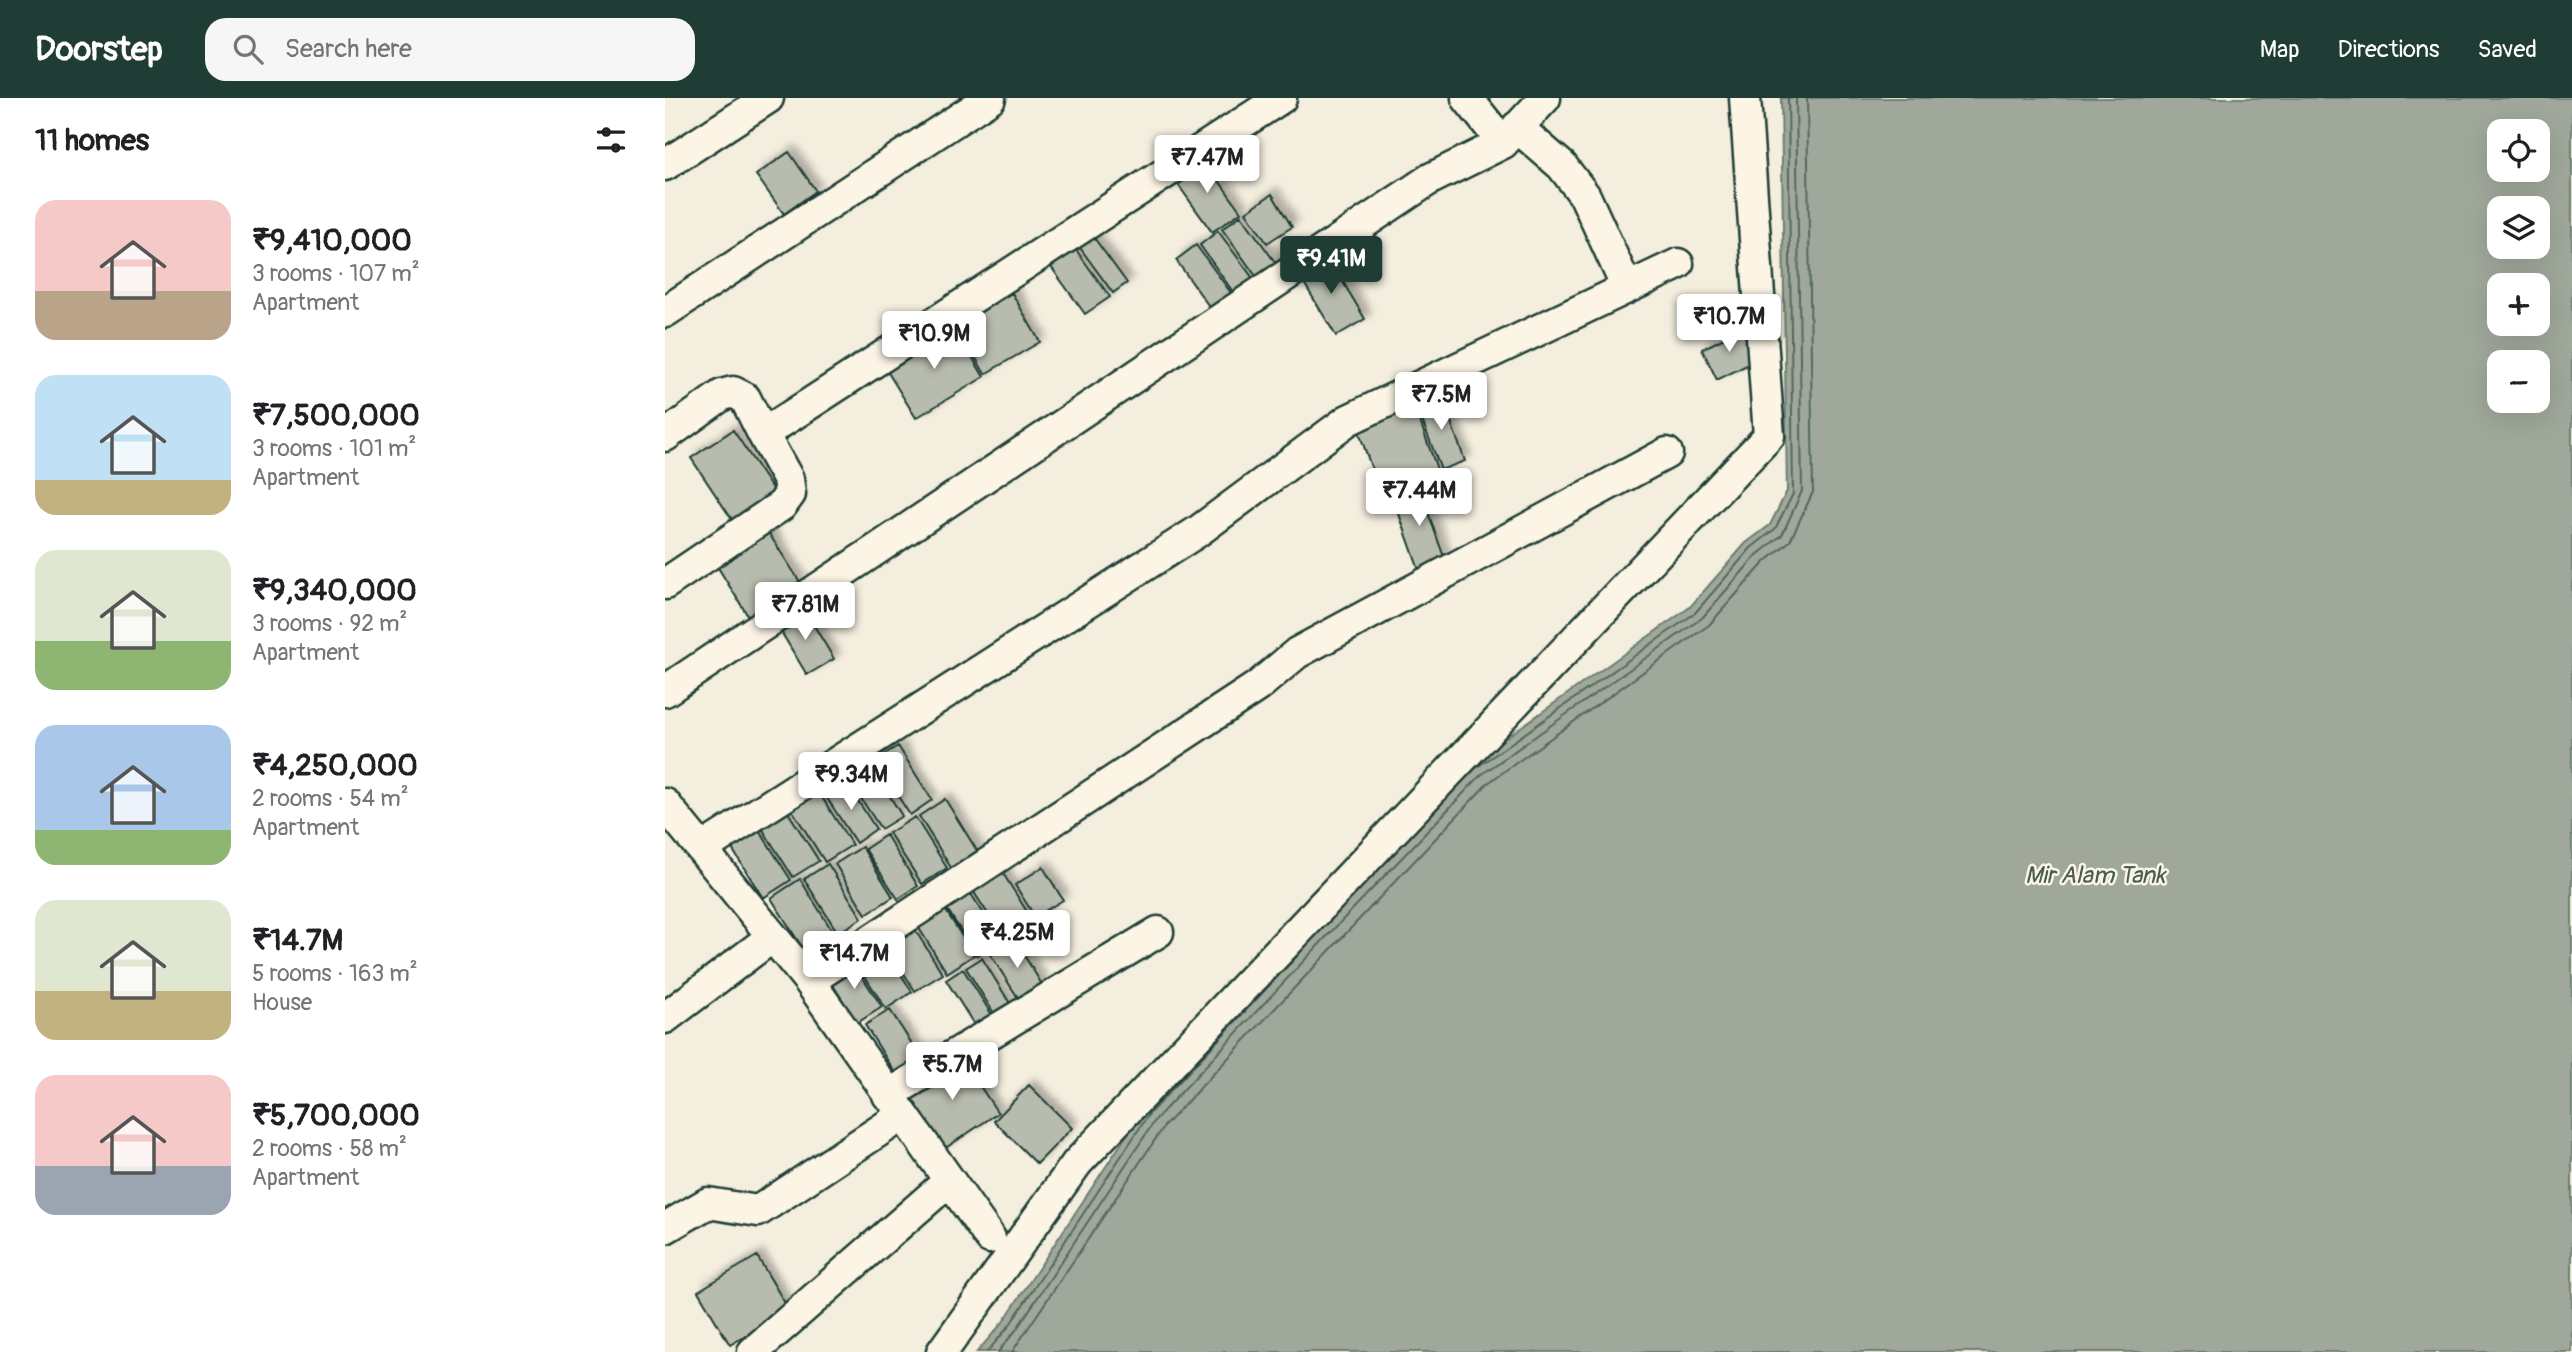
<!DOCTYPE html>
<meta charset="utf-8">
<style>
:root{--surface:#fff;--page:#f6f6f6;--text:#202124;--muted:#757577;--accent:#1f3d34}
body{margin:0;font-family:Pangolin,sans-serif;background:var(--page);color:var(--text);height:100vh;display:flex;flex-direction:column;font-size:26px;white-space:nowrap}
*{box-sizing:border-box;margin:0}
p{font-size:23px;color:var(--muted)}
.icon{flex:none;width:38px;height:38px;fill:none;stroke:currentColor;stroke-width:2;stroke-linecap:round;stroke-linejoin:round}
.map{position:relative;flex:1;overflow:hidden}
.sheet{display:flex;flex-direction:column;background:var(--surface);width:665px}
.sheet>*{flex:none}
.buttons{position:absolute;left:1822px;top:21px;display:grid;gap:14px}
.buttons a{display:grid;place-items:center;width:63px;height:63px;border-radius:14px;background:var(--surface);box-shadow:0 7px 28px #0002;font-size:35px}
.price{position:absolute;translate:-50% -60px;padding:0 16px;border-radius:7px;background:#fff;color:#222;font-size:23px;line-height:46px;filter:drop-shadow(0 2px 4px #0008)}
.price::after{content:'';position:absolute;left:50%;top:42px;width:21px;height:16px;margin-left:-10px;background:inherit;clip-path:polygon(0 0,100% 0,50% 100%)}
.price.on{background:var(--accent);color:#fff}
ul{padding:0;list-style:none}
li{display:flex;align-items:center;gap:21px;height:175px;padding:0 35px}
li span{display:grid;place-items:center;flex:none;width:196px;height:140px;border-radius:21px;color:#555}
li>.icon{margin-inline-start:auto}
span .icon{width:84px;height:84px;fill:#fffc;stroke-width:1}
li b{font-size:30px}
h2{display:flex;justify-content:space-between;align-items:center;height:84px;padding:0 35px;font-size:30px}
header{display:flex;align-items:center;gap:42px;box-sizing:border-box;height:98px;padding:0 35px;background:var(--accent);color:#fff}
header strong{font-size:33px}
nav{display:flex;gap:38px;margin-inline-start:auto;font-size:24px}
.search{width:490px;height:63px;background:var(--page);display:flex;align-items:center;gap:18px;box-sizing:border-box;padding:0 24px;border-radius:21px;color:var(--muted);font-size:26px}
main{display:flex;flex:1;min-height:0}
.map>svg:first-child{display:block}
</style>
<header>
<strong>Doorstep</strong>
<div class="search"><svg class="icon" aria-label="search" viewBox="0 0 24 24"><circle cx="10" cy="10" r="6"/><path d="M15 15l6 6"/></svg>Search here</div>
<nav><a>Map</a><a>Directions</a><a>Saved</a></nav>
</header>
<main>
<section class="sheet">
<h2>11 homes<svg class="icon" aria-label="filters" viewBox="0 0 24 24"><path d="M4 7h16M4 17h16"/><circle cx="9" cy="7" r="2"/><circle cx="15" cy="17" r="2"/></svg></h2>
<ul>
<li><span style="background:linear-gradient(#f6c9c9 65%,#b9a48a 0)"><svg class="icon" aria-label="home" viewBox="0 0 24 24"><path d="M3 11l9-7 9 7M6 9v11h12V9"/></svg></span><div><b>₹9,410,000</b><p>3 rooms · 107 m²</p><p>Apartment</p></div></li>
<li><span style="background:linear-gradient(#bfe0f5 75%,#c2b280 0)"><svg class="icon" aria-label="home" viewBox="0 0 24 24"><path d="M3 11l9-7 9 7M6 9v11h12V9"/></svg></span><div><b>₹7,500,000</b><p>3 rooms · 101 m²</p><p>Apartment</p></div></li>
<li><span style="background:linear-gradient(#dfe7d0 65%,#8fb573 0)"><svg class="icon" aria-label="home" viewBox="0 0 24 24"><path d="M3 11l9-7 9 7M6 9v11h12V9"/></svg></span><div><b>₹9,340,000</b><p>3 rooms · 92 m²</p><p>Apartment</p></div></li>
<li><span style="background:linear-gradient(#a9c7e8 75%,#8fb573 0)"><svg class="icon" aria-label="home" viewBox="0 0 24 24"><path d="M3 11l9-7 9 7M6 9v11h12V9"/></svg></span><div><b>₹4,250,000</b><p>2 rooms · 54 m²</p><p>Apartment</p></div></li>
<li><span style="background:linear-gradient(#dfe7d0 65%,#c2b280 0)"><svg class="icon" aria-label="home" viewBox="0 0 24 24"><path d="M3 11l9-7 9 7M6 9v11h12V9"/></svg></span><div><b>₹14.7M</b><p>5 rooms · 163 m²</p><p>House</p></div></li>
<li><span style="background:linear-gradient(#f6c9c9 65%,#9aa5b1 0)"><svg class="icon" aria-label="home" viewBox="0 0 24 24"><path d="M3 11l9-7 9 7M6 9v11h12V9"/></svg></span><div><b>₹5,700,000</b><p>2 rooms · 58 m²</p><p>Apartment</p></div></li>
</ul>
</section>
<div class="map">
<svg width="1907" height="1254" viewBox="0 0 1907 1254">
<defs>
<filter id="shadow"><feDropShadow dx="6" dy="-6" stdDeviation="3.5" flood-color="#0004"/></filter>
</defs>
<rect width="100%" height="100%" fill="#f3eede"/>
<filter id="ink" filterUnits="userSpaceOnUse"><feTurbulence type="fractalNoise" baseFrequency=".0143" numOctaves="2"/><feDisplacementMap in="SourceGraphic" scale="14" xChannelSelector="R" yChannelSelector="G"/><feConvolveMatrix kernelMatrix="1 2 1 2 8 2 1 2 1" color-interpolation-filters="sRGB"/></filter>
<g filter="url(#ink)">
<path fill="#a0a89b" stroke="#6c7d72" stroke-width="2" fill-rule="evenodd" d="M1116,0H1907V1254H312L338,1224L479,1011L805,665L1025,509L1081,445L1105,427L1122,393ZM1834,33H1872V72H1834ZM1834,110H1872V149H1834ZM1834,187H1872V226H1834ZM1834,264H1872V303H1834Z"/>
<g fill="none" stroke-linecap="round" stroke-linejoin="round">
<path stroke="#53685d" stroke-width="2" d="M811,670L1030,515L1086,450L1110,431L1128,396L1123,0
M322,1254L344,1228L484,1016L632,858
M333,1254L351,1232L491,1021L664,836L816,677L1037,520L1092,457L1117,437L1137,393L1131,0
M347,1254L500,1027L823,685L1044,527L1099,465L1125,443L1148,394L1142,0"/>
</g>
<path fill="#b8bcae" stroke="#1f3d34" stroke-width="2" filter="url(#shadow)" d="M124,54L151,93L119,116L91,77Z
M538,60L576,114L547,134L509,81Z
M607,96L627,129L602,145L581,114Z
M576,117L615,171L596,185L557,131Z
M553,133L593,187L573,201L535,147Z
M427,137L462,185L448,195L413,147Z
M531,147L569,199L548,214L511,162Z
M409,149L445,199L420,216L384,166Z
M662,157L700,221L671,238L633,175Z
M347,195L375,244L320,276L292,228Z
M288,227L319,279L251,320L219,268Z
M1077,231L1092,262L1052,282L1037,251Z
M776,296L800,363L776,372L751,306Z
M748,304L773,374L715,395L691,325Z
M68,332L110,395L68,423L26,360Z
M754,389L780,462L754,472L728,399Z
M101,431L135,484L83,518L49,463Z
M139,511L169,561L142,577L112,527Z
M233,648L267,702L245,717L210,662Z
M206,668L237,718L216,731L184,682Z
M181,684L211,731L191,745L160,697Z
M151,690L187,747L160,764L124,707Z
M280,701L314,756L288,773L254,718Z
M119,708L154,763L128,779L93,724Z
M250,719L282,770L257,786L224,735Z
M89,724L126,782L98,800L61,741Z
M221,737L253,788L233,801L200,751Z
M197,749L228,799L201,816L170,766Z
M163,766L197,820L173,835L139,781Z
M334,769L366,820L337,838L305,788Z
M378,769L398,802L370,819L350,787Z
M135,781L169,836L140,854L106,800Z
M301,788L336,843L312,858L277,803Z
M274,802L309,857L282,875L247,819Z
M243,821L278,876L250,893L216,839Z
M214,841L247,894L221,911L187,858Z
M349,841L378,888L355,903L325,856Z
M185,860L217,909L192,925L161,876Z
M317,860L346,907L330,917L301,870Z
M298,871L327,917L310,928L281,882Z
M225,912L258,963L233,979L200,927Z
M294,957L333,1015L279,1051L241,993Z
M364,987L407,1030L372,1066L329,1023Z
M92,1158L124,1212L65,1247L33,1193Z"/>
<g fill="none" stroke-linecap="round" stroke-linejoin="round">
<defs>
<path id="minor" d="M802,0L838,45
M852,29L897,68L920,98L962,190
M0,67L103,0
M0,214L325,0
M0,338L57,297L68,294L80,300L98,336L616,0
M0,486L117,407L125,396L123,381L98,336
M0,593L765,81L838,45L880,0
M0,706L144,883L325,1140
M38,750L532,434L683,322L1013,166
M144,883L593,588L632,555L1002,355
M0,920L107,839
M223,997L493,834
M0,1130L43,1105L93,1113L238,1017
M88,1254L284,1083
M277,1254L412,1065L1104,338L1080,0"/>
</defs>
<use href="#minor" stroke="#1f3d34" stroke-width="35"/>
<use href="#minor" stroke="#fcf5e5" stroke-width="30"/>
</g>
</g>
<g text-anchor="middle" stroke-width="5" stroke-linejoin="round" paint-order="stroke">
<g font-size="24" font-style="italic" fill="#465d53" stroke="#fcf5e5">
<text x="1430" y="785">Mir Alam Tank</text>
</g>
</g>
</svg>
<div class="buttons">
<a><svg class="icon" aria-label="locate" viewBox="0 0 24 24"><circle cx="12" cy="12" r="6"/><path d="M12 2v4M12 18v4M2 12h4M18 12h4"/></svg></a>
<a><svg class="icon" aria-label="layers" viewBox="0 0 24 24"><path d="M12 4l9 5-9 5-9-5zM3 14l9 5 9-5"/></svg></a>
<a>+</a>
<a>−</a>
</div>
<b class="price" style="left:542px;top:97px">₹7.47M</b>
<b class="price on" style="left:666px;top:198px">₹9.41M</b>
<b class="price" style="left:1064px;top:256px">₹10.7M</b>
<b class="price" style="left:269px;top:273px">₹10.9M</b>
<b class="price" style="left:776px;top:334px">₹7.5M</b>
<b class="price" style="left:754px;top:430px">₹7.44M</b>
<b class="price" style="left:140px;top:544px">₹7.81M</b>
<b class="price" style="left:186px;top:714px">₹9.34M</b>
<b class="price" style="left:352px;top:872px">₹4.25M</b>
<b class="price" style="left:189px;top:893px">₹14.7M</b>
<b class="price" style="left:287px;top:1004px">₹5.7M</b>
</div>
</main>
